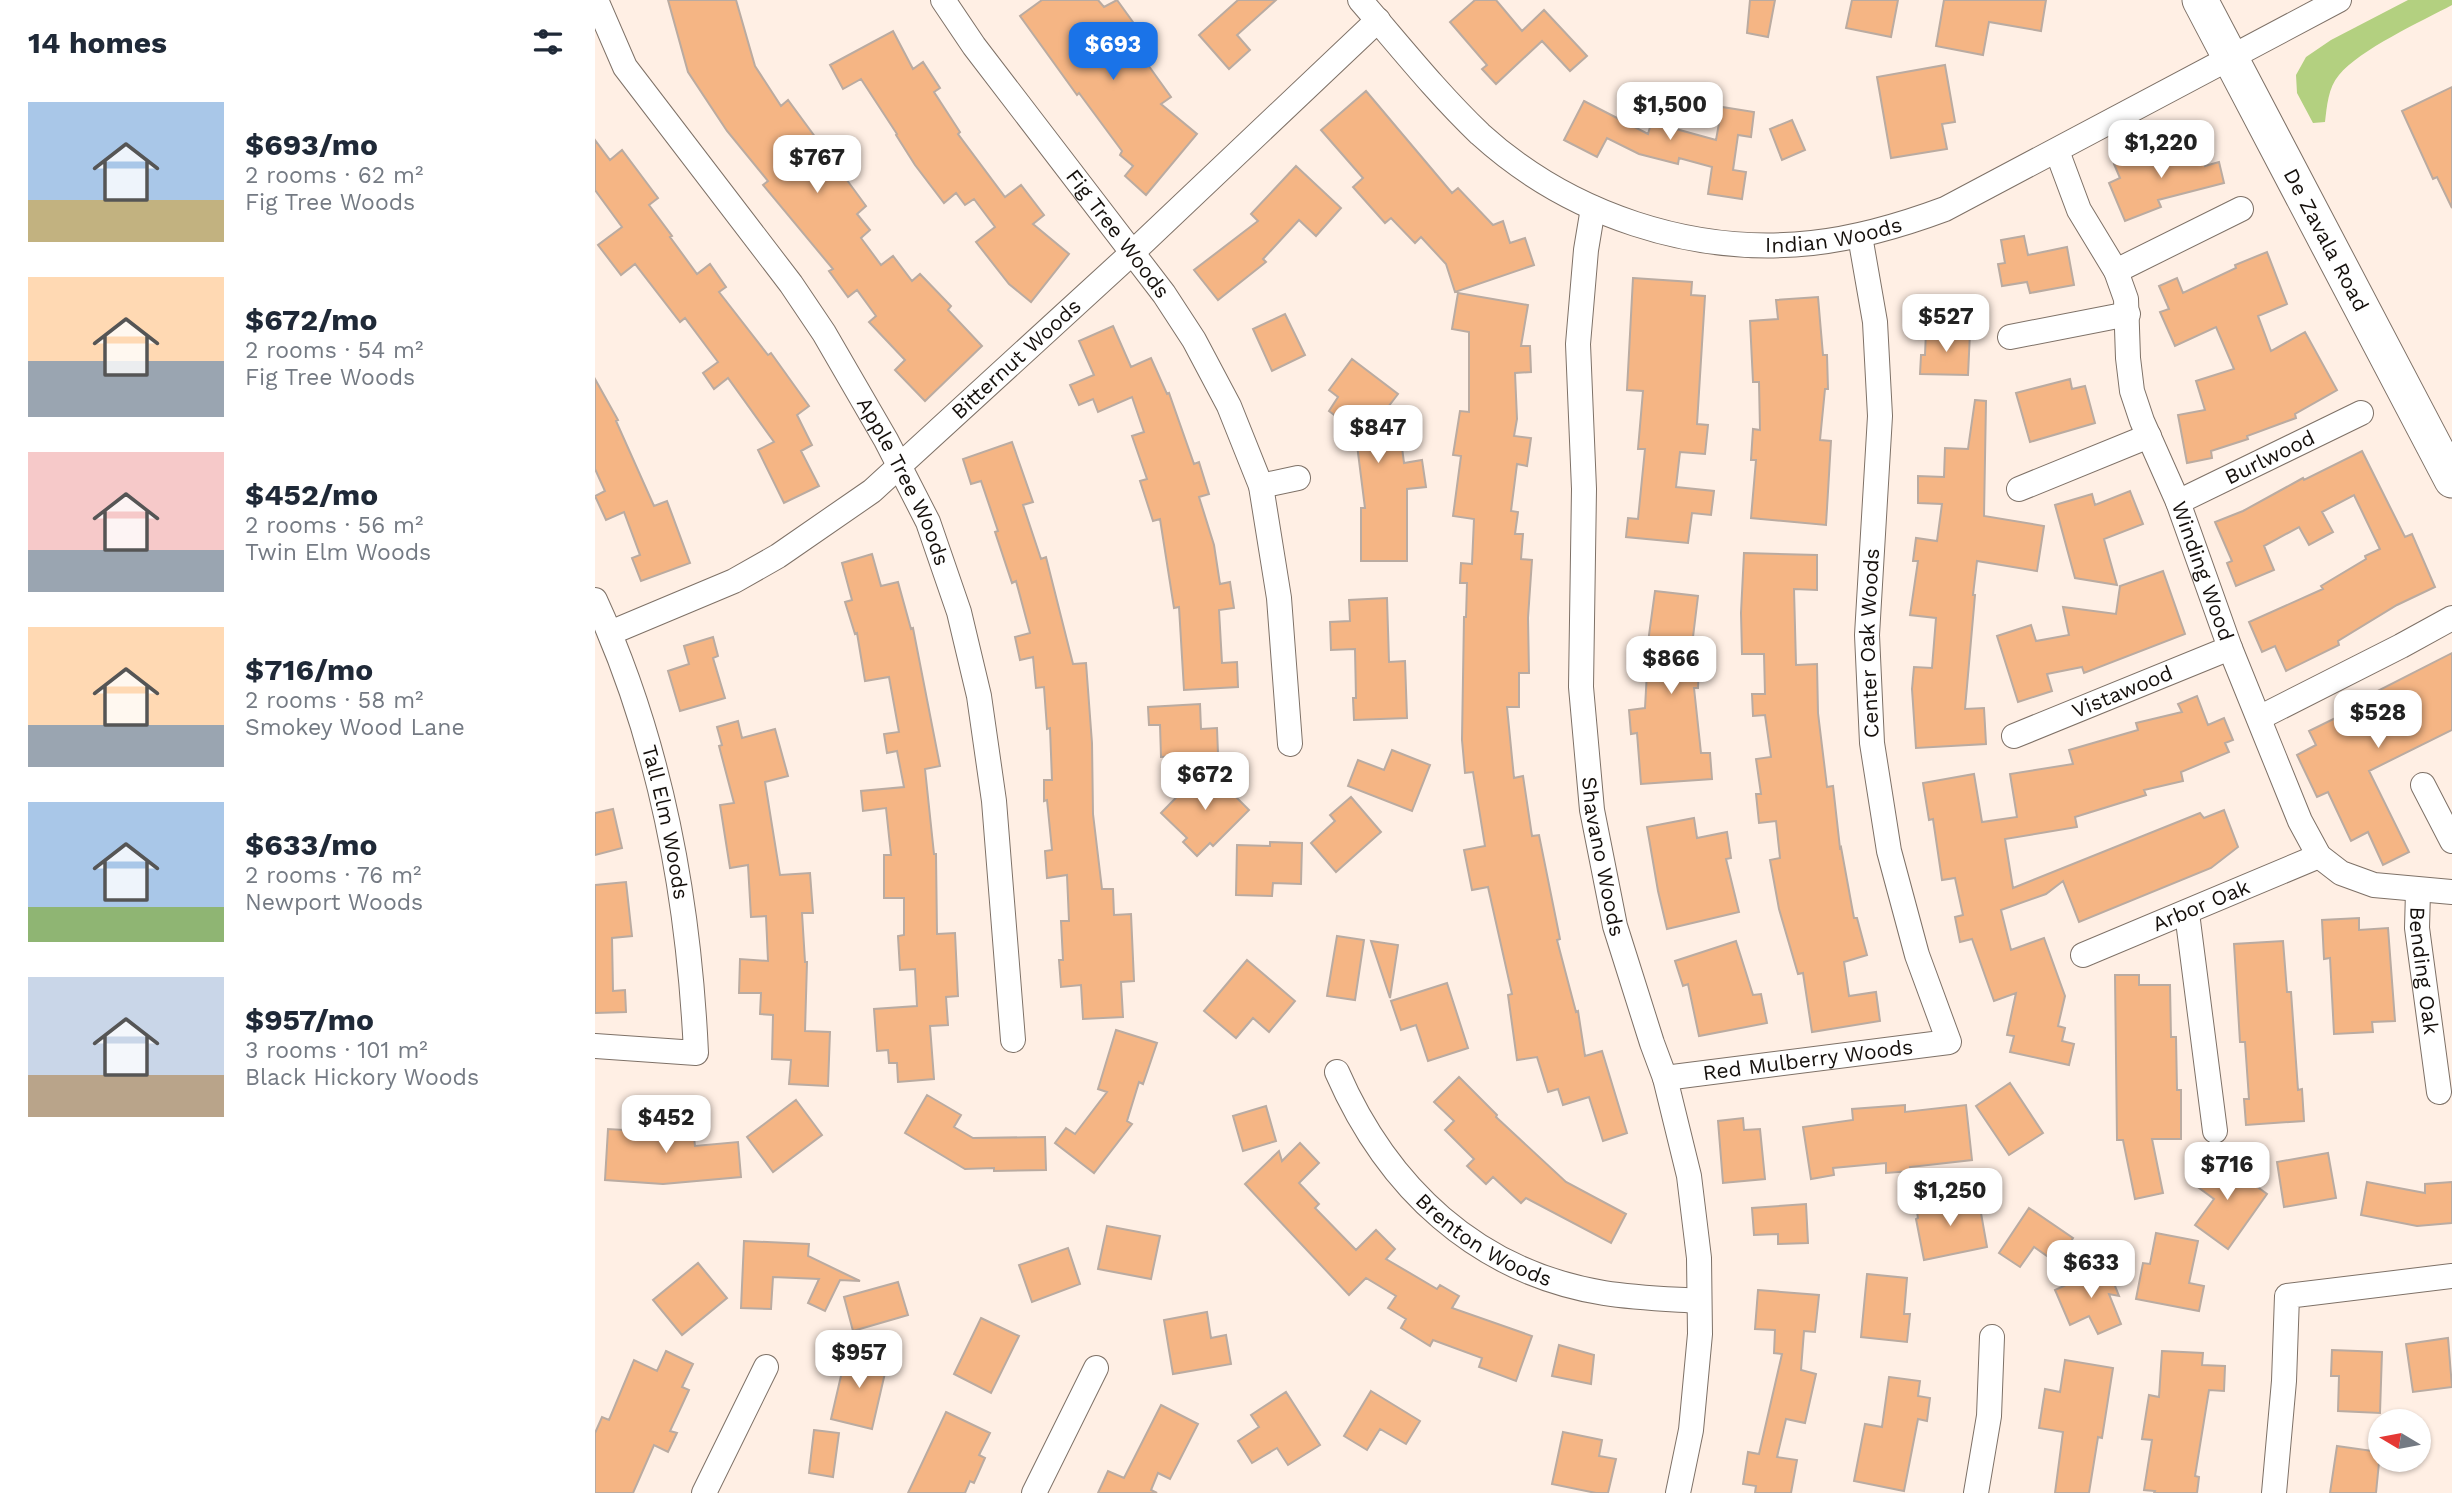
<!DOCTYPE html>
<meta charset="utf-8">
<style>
:root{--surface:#fff;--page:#f6f6f7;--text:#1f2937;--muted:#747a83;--accent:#1a73e8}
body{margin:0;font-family:"Work Sans",sans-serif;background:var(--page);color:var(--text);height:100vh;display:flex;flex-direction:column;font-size:26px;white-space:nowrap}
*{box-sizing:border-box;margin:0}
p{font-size:23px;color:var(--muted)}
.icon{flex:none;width:38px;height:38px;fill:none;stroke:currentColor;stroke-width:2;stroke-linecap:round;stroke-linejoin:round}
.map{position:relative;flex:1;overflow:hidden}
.sheet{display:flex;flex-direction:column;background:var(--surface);width:595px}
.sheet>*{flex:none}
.needle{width:46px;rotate:280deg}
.fabs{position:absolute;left:1773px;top:1409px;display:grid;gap:14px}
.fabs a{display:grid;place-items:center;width:63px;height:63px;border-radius:50%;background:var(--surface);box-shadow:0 2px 5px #0004;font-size:35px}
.price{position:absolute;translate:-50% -60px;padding:0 16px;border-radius:14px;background:#fff;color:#222;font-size:23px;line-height:46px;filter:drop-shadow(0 2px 4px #0008)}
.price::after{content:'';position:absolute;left:50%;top:42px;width:21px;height:16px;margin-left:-10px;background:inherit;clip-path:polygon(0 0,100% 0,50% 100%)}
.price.current{background:var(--accent);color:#fff}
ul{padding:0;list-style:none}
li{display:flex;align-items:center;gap:21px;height:175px;padding:0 28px}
li span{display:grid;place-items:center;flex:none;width:196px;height:140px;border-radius:0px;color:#555}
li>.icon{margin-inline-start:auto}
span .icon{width:84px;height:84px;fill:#fffc;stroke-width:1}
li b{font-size:30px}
h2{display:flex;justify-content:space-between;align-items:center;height:84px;padding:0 28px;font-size:30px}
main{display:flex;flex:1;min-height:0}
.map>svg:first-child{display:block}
</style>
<main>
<section class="sheet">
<h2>14 homes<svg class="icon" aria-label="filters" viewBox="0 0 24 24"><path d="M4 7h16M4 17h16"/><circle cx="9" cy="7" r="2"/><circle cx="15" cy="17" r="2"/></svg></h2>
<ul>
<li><span style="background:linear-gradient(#a9c7e8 70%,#c2b280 0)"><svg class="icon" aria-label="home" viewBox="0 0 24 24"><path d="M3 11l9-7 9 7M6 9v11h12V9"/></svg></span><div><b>$693/mo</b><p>2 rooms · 62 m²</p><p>Fig Tree Woods</p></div></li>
<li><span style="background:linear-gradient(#ffd9b3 60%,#9aa5b1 0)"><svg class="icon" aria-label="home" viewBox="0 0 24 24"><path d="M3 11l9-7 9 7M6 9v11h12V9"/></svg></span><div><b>$672/mo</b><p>2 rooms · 54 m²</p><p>Fig Tree Woods</p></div></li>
<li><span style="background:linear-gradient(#f6c9c9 70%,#9aa5b1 0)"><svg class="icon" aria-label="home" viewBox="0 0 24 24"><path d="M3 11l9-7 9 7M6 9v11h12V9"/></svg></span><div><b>$452/mo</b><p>2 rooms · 56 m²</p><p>Twin Elm Woods</p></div></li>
<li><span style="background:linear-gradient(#ffd9b3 70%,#9aa5b1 0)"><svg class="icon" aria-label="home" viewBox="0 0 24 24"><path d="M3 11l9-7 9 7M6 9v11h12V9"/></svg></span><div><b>$716/mo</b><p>2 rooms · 58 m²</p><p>Smokey Wood Lane</p></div></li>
<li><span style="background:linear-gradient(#a9c7e8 75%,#8fb573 0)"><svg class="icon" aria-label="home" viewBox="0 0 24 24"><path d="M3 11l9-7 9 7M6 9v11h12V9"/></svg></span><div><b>$633/mo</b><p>2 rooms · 76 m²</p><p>Newport Woods</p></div></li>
<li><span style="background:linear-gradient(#c9d6e8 70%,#b9a48a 0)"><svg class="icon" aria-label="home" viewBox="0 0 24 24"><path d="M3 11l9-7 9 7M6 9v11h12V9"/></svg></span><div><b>$957/mo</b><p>3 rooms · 101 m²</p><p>Black Hickory Woods</p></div></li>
</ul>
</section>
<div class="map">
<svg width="1857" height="1493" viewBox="0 0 1857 1493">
<rect width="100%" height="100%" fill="#ffefe4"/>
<path fill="#b3d080" d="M1813,0H1857V5C1827,21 1764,50 1744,75C1733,88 1732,106 1730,122L1718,123L1702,93L1701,75L1711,57L1736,40Z"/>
<path fill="#f5b584" stroke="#baaba1" stroke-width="2" d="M73,0H141L160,66L186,106L193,100L271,206L262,214L275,230L266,238L286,265L298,256L317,281L325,274L356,306L353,310L387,346L330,401L300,370L310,360L274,322L281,316L262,290L253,297L234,271L238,269L168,185L173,181L132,131L93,72Z
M447,0H503L509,7L522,0L543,29L533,37L576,97L566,104L602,134L551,195L530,176L538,166L525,155L527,151L484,93L482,95L425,16Z
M643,0H681L642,35L655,50L634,69L604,35Z
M880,0H901L927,31L949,10L992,56L975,71L947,41L901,84L887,69L892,65L855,22Z
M1155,0H1180L1173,37L1152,33Z
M1257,0H1303L1296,37L1251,28Z
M1349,0H1451L1446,31L1394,22L1388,55L1341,46Z
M298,31L318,69L328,62L345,88L339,92L365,132L363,134L410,197L426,185L449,215L438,224L474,254L436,302L414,284L381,242L400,227L379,199L370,205L361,193L349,203L320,165L301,135L302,134L266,79L248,89L235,65Z
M1350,65L1360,122L1347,124L1352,149L1296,158L1282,77Z
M1857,87V208L1842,177L1838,179L1807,111Z
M771,91L857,193L863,188L898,225L908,221L915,243L930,238L939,265L860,292L851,264L826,237L820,243L796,218L790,223L758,187L768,178L726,130Z
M989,101L1053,134L1060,110L1085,117L1081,129L1121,140L1127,107L1159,112L1156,137L1143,135L1138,170L1151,172L1147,199L1113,194L1117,167L1084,158L1083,164L1044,154L1012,138L1002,157L969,140Z
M1197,120L1210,150L1187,160L1175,129Z
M0,140L15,160L27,150L63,198L54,205L77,236L75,237L102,274L115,264L131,287L124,292L173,355L176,353L214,406L202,415L217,445L206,451L224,486L189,503L163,450L179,442L133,378L119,389L108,373L123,362L90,318L85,322L40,264L26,275L3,245L27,227L0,190Z
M1605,148L1610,166L1624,162L1629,183L1563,200L1566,207L1530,221L1514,183L1525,178L1519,164L1545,154L1548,162Z
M701,166L746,208L721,236L704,220L668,259L671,262L623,300L599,270L663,221L656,214Z
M1429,236L1433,255L1472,247L1479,285L1435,293L1432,282L1407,286L1403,264L1410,263L1406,240Z
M1672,252L1692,304L1663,316L1676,351L1710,332L1742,390L1700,414L1701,418L1652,436L1653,439L1616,451L1617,458L1592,463L1583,415L1610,410L1601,381L1639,369L1621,327L1580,346L1565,312L1574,309L1564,286L1582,278L1588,293L1641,268L1640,265Z
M1038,278L1097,282L1096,295L1110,296L1102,424L1113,425L1110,454L1085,452L1081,487L1119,491L1116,515L1097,513L1093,543L1031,537L1033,518L1043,519L1050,449H1043L1048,391L1032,390Z
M863,293L933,305L926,346H935L936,372L920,373L922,419L919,436L936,438L932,466L922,464L916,511L923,512L920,534H928L926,559L937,560L933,618L934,673H924V707H912L919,778L928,776L937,836L944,835L965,939L962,940L981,1012L983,1011L990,1056L1007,1051L1032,1133L1008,1141L994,1097L968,1105L963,1089L953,1092L942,1057L922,1060L913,995L917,994L893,887L877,890L869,850L890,846L878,772L870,773L867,740L869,617H871L872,583H865L866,563L877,564L879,519L858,516L866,456L858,455L865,411L874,412V332L857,329Z
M1223,297L1228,355H1232L1233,389H1230L1225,440L1236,441L1231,525L1156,518L1161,460H1156L1158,429L1165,430L1164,382H1158L1155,321L1183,319L1181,300Z
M690,314L710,355L677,371L658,329Z
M518,326L536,367L556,358L572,394L574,393L599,464L604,462L614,494L604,497L619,545L625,584L635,582L639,608L624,610L627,663L642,662L643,687L589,690L584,607L579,608L565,519L558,521L545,481L552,479L537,436L549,432L537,397L503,412L498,399L484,405L475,385L499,375L484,341Z
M1331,331L1375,333L1373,375L1325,374L1326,355H1330Z
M757,359L803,394L771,436L805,432L809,463L827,460L831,487L812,489V561H766V508H770L761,437H768L734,411L743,397L734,390Z
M0,379L23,420L21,421L59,506L72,501L95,563L46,581L37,558L45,555L29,512L11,520L0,496L10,491L0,469Z
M1475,379L1477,389L1490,386L1500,423L1435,442L1421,393Z
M1380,400L1391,401L1389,516L1449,526L1442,571L1382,561L1378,595H1380L1370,709L1389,708L1391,744L1321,748L1317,689L1319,667L1337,668L1341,618L1315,615L1323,561H1318L1321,538L1342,541L1347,504L1323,503V476L1349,477L1350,448L1373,449Z
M417,442L438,502L428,505L446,559L451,557L478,664L491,663L497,743L498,814L507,889H518L519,915L536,914L539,981L526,982L528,1017L488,1019L486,985L466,987L464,960H468L466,921H474L472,875L452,878L450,851L457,850L452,800L449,801V780H457L455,728L452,729L449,687L441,688L438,657L425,660L420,637L435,633L421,581L417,583L400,532L403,531L386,481L376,484L368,459Z
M1767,451L1810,537L1817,534L1840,587L1802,605L1743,641L1744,645L1691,671L1680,646L1667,652L1654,622L1728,589L1726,586L1771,559L1770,556L1785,549L1759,495L1727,512L1738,532L1714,545L1704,527L1669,546L1679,570L1641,586L1632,563L1637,561L1620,522L1648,511L1708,478L1709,480Z
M1535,491L1548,524L1509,539L1522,585L1480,578L1460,505L1497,494L1500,505Z
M1149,553L1222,555V590L1199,589L1201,665L1222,664L1223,713L1232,787L1238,786L1245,848L1246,847L1259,918H1262L1272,955L1249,962L1254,996L1281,992L1285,1021L1217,1032L1208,973L1203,974L1184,909L1175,860L1185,858L1181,821L1164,823L1161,794H1166L1161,759L1176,757L1170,715L1158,716L1157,694H1170L1169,654H1147L1146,613Z
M277,554L286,586L303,582L316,629L318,628L345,766L330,769L339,854H341L342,934L360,933L363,996L351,997L353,1025L335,1026L339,1079L303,1082L302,1063H294L293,1050L282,1051L279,1009L322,1006L320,969L305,970L303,936L309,935V898H289V855H296L291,808L268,811L266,791L309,787L302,751L292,753L289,734L304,732L294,677L270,681L262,633L260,634L250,602L257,600L247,563Z
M1568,571L1590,634L1489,673L1487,667L1452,674L1457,691L1423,702L1402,636L1436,625L1441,641L1474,635L1468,607L1521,614L1525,586Z
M1060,591L1103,596L1098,637L1105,638L1103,688H1099L1106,753H1115L1117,779L1046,784L1042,733L1036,734L1034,710L1050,708L1054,635Z
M792,598L794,662L810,661L812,718L759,720L758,698H761L760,649L736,650L735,622L755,621L754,600Z
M118,637L123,656L118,658L130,698L85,711L73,671L94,664L89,646Z
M1857,653V730L1774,771L1814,852L1788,865L1773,832L1756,841L1733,792L1722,797L1702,755L1721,745L1714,731L1761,708L1759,703Z
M1602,696L1613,725L1629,718L1638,740L1630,743L1634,752L1586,772L1588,781L1549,790L1551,795L1480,817L1482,827L1410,839L1418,888L1605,813L1609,818L1629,810L1643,847L1616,868L1484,922L1468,881L1451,894L1406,910L1416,950L1449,938L1470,996L1463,1026L1470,1028L1467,1041L1479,1044L1474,1065L1415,1052L1419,1036L1412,1035L1421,993L1399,1001L1377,939L1365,942L1360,917L1368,915L1360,878L1347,880L1338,819L1334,820L1328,783L1379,774L1387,822L1422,817L1415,774L1478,764L1474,750L1543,730L1541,723L1587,712L1583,704Z
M605,704L606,729L622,728L623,754L566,757L565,725H554L553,707Z
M143,721L147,738L180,729L193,776L170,782L185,875L215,873L218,913H207L210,962H212L210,1031L235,1032L233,1086L194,1084L196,1060L177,1059L178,1015L165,1014L166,993H144L145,959L173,961L171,916L156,917L153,865L135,868L125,805L139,803L124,746L127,745L122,727Z
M797,750L835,765L817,811L753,786L763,760L789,770Z
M611,767L654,810L618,846L615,843L602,856L588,842L592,838L566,813Z
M756,797L786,832L741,872L716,843L740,821L735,815Z
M18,809L27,848L0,855V813Z
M1099,818L1102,838L1132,832L1136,858L1131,859L1144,912L1072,929L1063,891L1052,827Z
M675,842L707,843L706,884L678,883L677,896L641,895L642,845L675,846Z
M31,882L37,936L17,938L18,991L30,990L31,1012L0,1013V885Z
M1764,918V930L1793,928L1800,1021L1777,1022L1778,1032L1739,1034L1735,958L1729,959L1727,920Z
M742,936L769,940L760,1000L732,996Z
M776,941L803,945L795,998Z
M1141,941L1158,995L1166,994L1172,1023L1104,1036L1093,984L1088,986L1080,961Z
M1688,941L1692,992H1696L1703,1090L1707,1089L1709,1121L1651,1125L1649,1099H1654L1650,1042H1645L1639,944Z
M652,960L700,1001L674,1032L658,1018L641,1038L609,1011Z
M1520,975H1544V985H1575L1576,1037H1581L1582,1090H1586V1139H1557L1568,1193L1540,1199L1528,1140H1522Z
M852,983L873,1048L833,1061L821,1025L806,1030L796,1001Z
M521,1030L562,1043L548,1084L544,1082L532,1121L537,1124L499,1173L460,1143L471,1128L480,1134L512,1092L503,1089Z
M864,1077L902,1115L901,1117L971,1182L1031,1214L1016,1243L931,1198L926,1203L898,1177L891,1184L872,1166L879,1159L850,1130L859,1121L839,1102Z
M1415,1083L1448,1133L1414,1155L1381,1106Z
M332,1095L366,1115L359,1127L378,1138L450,1137L451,1170L399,1171V1168L370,1169L310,1133Z
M201,1100L227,1135L178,1172L152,1137Z
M1310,1105V1112L1371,1105L1377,1160L1315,1167L1316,1171L1291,1173V1163L1238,1168L1239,1175L1216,1179L1208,1127L1258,1120L1257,1109Z
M671,1106L681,1141L648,1151L638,1116Z
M30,1113L63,1115L62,1132L98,1129L100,1146L143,1142L146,1177L68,1184L10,1180L13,1129L29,1130Z
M1148,1118L1149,1130L1165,1129L1170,1179L1128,1183L1123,1121Z
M705,1143L724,1163L704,1183L724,1204L720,1208L761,1250L781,1230L800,1249L791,1259L842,1289L845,1285L864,1296L857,1308L937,1336L921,1381L884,1367L887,1358L838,1340L835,1346L806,1328L811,1319L793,1308L801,1296L771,1278L754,1295L650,1184L684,1151L687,1161Z
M1733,1153L1741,1198L1689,1207L1682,1162Z
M1619,1160H1626L1672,1194L1633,1249L1600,1225L1619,1199L1600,1185Z
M1772,1182L1830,1193V1184L1857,1182V1223L1822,1226L1766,1215Z
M1366,1197L1367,1205L1384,1202L1392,1247L1329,1260L1321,1219L1323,1218L1321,1206Z
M1211,1204L1213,1243L1183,1244V1234L1159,1235L1157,1208Z
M1434,1208L1478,1238L1462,1263L1439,1247L1425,1267L1404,1253Z
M512,1226L565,1236L556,1279L503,1269Z
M1561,1233L1603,1241L1594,1283L1609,1286L1604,1311L1541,1299L1548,1263L1555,1264Z
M149,1241L214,1244L213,1256L265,1281L245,1280L230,1311L213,1303L224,1279L178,1277L176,1309L146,1308Z
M473,1248L485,1284L437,1302L424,1265Z
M103,1263L132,1298L87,1335L58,1300Z
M1512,1266L1524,1296L1514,1294L1526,1324L1503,1334L1494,1316L1475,1325L1460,1290Z
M1272,1274L1312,1278L1309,1314H1315L1312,1342L1266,1337Z
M303,1282L313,1315L258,1331L249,1297Z
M1163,1290L1224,1295L1220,1332L1209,1331L1206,1370L1221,1374L1210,1423L1191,1419L1182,1457L1202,1460L1196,1493H1160L1161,1486L1148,1484L1153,1452L1164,1454L1187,1354L1179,1353L1180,1330L1160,1329Z
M612,1312L616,1338L631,1335L636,1364L578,1374L569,1320Z
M386,1318L424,1336L396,1393L359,1374Z
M1853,1338L1857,1387L1818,1392L1811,1344Z
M964,1345L999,1355L996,1384L957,1376Z
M252,1350L293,1360L277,1429L236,1419Z
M1737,1350L1787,1352L1785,1413L1743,1411L1744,1376H1736Z
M71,1351L98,1364L87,1387L94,1390L75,1431L82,1433L73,1452L59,1445L38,1493H0V1433L7,1417L14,1420L39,1360L62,1371Z
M1567,1351L1608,1353L1607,1365L1630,1366L1629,1391L1614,1390L1600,1476L1604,1477L1602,1493H1559L1560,1491L1549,1490L1557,1440L1547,1439L1554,1395L1564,1397Z
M1470,1360L1518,1368L1507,1438L1503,1437L1494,1493H1460L1468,1432L1444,1428L1450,1389L1465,1392Z
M1294,1377L1325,1381L1323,1396L1335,1398L1332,1421L1323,1419L1309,1491L1259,1481L1270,1424L1287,1427Z
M776,1391L825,1421L811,1444L785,1429L772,1450L749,1436Z
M691,1392L725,1445L693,1465L682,1448L657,1463L643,1441L664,1427L656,1415Z
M566,1405L603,1424L575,1479L563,1473L556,1490L562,1493H503L513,1471L529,1478Z
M351,1412L395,1433L384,1455L390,1458L379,1483L375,1481L370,1493H313Z
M219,1430L244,1433L238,1477L214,1473Z
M968,1432L1007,1440L1004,1456L1021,1459L1013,1493H1001L957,1484Z
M1742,1446L1785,1452L1781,1493H1735Z"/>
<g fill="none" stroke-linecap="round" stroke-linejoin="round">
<defs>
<g id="street">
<path id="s1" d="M1,0L30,67L196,284L229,333L291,440L333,522L364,612L384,696L399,801L418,1040"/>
<path id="s2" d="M348,0L379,46L569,294L599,340L634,406L666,486L684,598L695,744"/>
<path id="s3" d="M765,0C804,45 842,93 885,134C974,215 1098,256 1217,243C1263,238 1307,225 1350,209L1744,0"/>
<path id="s4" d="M1462,151L1484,210L1521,271L1531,299L1533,358L1537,391L1547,421L1583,502L1635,648L1705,821L1724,856L1746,873L1779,885L1857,892"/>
<path id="s5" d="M998,208L991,250L983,344L989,489L986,687L997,810L1020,926L1057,1043L1070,1078L1094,1176L1104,1258L1105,1334L1096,1430L1083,1493"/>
<path d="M1521,271L1646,209"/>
<path d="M1415,337L1533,314"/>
<path d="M666,486L703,478"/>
<path d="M1424,489L1554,436"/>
<path id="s6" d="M1583,502L1766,413"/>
<path id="s7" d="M0,600C65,741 94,900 101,1053L0,1046"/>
<path id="s8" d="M15,633L139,581L183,556L277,491L537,253L783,20"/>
<path d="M1664,718L1806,646L1857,618"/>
<path id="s9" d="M1419,736L1635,648"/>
<path d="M1828,785L1857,841"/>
<path id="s10" d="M1823,891L1822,928L1844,1092"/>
<path d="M1592,913L1620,1131"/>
<path id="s11" d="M1488,955L1724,856"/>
<path id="s12" d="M742,1072C792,1187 881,1272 1009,1293C1040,1298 1073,1299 1104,1301"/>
<path id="s13" d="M1070,1078L1354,1042L1322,955L1294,851L1277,743L1272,635L1285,416L1280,322L1265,236"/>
<path d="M109,1493L171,1367"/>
<path d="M439,1493L501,1368"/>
<path d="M1381,1493L1394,1416L1397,1337"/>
<path d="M1679,1493L1689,1381L1692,1296L1857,1276"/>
</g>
<g id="secondary">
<path id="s14" d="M1605,0L1857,480"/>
</g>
</defs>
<use href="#street" stroke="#7e7167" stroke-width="26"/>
<use href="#secondary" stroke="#7e7167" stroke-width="37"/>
<use href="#street" stroke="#fff" stroke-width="24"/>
<use href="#secondary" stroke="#fff" stroke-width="35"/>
</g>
<g text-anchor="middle" stroke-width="6" stroke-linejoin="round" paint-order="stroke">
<g font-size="21" fill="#15100c" stroke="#fff">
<text dy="7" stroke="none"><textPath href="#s3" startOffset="562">Indian Woods</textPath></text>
<text dy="7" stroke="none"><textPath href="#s2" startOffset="292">Fig Tree Woods</textPath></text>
<text dy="7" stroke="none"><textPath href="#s14" startOffset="271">De Zavala Road</textPath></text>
<text dy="7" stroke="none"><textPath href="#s8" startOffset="495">Bitternut Woods</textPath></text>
<text dy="7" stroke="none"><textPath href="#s6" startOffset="102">Burlwood</textPath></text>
<text dy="7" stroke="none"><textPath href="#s1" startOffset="574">Apple Tree Woods</textPath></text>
<text dy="7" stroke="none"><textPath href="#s4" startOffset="450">Winding Wood</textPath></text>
<text dy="7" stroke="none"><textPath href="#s13" startOffset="696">Center Oak Woods</textPath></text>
<text dy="7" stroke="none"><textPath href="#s9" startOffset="117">Vistawood</textPath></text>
<text dy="7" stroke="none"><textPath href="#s7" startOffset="234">Tall Elm Woods</textPath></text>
<text dy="7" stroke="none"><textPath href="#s5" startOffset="651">Shavano Woods</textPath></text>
<text dy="7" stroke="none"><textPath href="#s11" startOffset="128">Arbor Oak</textPath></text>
<text dy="7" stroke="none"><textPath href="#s10" startOffset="80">Bending Oak</textPath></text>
<text dy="7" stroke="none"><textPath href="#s13" startOffset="144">Red Mulberry Woods</textPath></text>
<text dy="7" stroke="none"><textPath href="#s12" startOffset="229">Brenton Woods</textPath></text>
</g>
</g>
</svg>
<div class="fabs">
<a><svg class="needle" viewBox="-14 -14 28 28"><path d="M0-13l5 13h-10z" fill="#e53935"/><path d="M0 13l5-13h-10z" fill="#747a83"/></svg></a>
</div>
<b class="price current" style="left:518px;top:82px">$693</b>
<b class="price" style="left:1075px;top:142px">$1,500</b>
<b class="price" style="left:1566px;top:180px">$1,220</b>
<b class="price" style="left:222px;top:195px">$767</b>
<b class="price" style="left:1351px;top:354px">$527</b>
<b class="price" style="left:783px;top:465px">$847</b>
<b class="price" style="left:1076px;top:696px">$866</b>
<b class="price" style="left:1783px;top:750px">$528</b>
<b class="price" style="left:610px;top:812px">$672</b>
<b class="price" style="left:71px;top:1155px">$452</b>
<b class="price" style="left:1632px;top:1202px">$716</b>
<b class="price" style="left:1355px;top:1228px">$1,250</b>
<b class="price" style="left:1496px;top:1300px">$633</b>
<b class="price" style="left:264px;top:1390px">$957</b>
</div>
</main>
